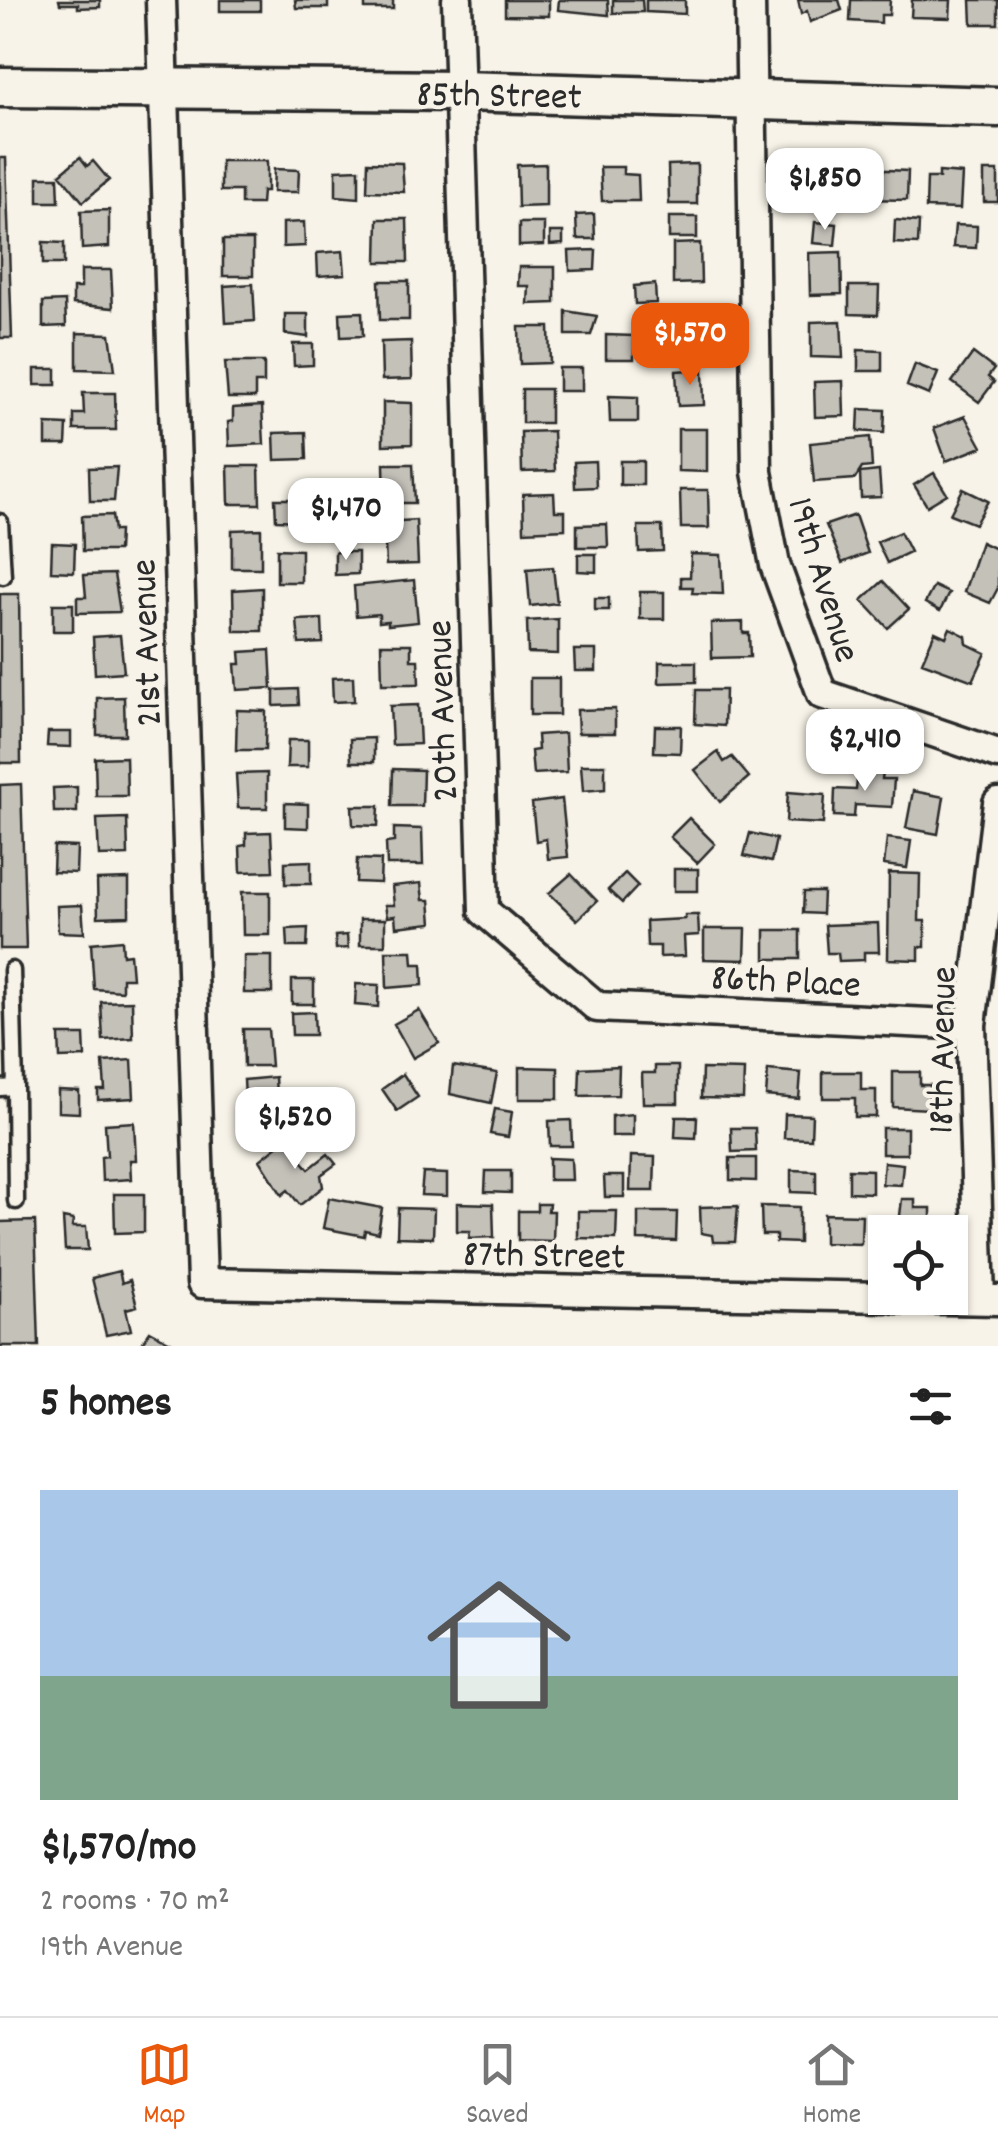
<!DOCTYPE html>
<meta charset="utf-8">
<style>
:root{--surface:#fff;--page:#f2f2f2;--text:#222;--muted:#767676;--line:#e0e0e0;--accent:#ea580c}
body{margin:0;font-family:Dekko,sans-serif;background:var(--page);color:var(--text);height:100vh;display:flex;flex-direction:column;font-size:38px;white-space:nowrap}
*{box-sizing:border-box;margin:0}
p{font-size:32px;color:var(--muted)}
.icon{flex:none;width:55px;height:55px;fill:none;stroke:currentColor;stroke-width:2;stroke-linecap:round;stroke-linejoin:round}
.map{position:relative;height:1346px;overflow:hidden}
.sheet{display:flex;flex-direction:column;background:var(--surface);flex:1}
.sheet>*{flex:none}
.fabs{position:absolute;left:868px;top:1215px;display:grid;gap:20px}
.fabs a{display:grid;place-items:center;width:100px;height:100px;border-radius:0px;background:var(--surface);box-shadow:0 2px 8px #0004;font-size:50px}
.price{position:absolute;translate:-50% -85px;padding:0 22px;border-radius:20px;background:#fff;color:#222;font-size:32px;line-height:65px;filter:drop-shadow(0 2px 5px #0008)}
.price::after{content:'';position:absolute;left:50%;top:60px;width:30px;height:22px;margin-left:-15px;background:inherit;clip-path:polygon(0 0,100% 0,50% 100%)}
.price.selected{background:var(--accent);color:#fff}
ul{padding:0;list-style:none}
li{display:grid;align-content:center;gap:20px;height:530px;padding:0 40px}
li+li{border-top:2px solid var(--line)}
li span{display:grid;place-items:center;height:310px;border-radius:0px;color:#555}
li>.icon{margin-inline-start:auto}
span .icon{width:180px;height:180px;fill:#fffc;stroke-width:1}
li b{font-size:42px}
h2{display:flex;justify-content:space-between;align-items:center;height:120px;padding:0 40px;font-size:42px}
.tab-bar{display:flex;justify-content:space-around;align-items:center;height:140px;border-top:2px solid var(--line);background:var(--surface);font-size:28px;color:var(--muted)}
.tab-bar a{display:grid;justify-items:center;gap:5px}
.tab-bar .selected{color:var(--accent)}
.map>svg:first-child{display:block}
</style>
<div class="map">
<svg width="998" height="1346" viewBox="0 0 998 1346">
<rect width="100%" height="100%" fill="#f7f3e8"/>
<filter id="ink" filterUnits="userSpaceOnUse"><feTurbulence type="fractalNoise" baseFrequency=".01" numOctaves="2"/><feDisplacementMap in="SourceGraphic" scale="20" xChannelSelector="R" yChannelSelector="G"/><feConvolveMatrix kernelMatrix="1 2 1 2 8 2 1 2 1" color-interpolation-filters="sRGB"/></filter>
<g filter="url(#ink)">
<path fill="#c4c1b9" stroke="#2b2b2b" stroke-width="2.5" d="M59,0H100V7L78,8V4H60Z
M220,0H260V11H220Z
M295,0H328V8H296Z
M365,0H393V9H365Z
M505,0H549V16L505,15Z
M559,0H608L609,15L558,10Z
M613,0H642L643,12L613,13Z
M646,0H685V14L646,12Z
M798,0H839L842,10L810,22L807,11L801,14Z
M851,0H890L889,15H881V23L850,21Z
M912,0H951L950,18L911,17Z
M971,0H998V24H972Z
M80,157L87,166L93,161L109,180L83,202L60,174Z
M0,158H6L12,338H0Z
M221,161H267V191H262L261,204H241V191H221Z
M368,162L402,163L404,192L367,191Z
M546,164V206L518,207L517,165Z
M697,164V204H669L668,165Z
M600,167H623V174L638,175L639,201H602Z
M274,169L299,170L298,192H273Z
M359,169V198L336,196V170Z
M810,169L838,171L835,212L803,209Z
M866,169L908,171L907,200L865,199Z
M984,171H998V202H984Z
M939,172L962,174L960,209L926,208L927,178H939Z
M38,177H58L59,202H38Z
M109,210V247L82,249L81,211Z
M594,214L595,239H577L576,215Z
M669,217H697V238H669Z
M378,219H407L408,262H377Z
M895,220L919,222L918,244L894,243Z
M304,222L305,246L283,247V223Z
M815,222L837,224L835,245L813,243Z
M519,223H544V245L519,246Z
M955,225L977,226L976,248L953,247Z
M550,232H563V244L550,245Z
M223,240H253V276H223Z
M43,242L64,243V264H43Z
M700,243L701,283L673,284V244Z
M596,250L595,270L570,271L569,251Z
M343,251L345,274L318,276L317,253Z
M841,252L842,294L810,295L809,253Z
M519,267H555V303L528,304L529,286H518Z
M81,270H111L113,308L73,304V288H81Z
M379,281H409V320H380Z
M253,284L255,321L226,323L224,286Z
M655,284L656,303L635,304L634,286Z
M849,286H879L878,315L849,314Z
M65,301L66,326L43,327V302Z
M697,308V321H705L703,345L668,346L667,309Z
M566,311L597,316L591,335H566Z
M362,312L363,336L341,337L340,313Z
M285,314H308V337L285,334Z
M841,321L843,358L811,357V322Z
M519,327H549L550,363L520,364Z
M77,333L110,334L115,370L77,369Z
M606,335L634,336V359H606Z
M411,341L412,379L382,380L381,342Z
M293,344H313V365L294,366Z
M858,350L882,351V371H858Z
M973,353L994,369L988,377L994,382L979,402L952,382Z
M225,362H264V383H255V398H228Z
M915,364L938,373L929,395L907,386Z
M559,368H582V391H559Z
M35,369H56V385H35Z
M703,369L704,405L678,406L676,371Z
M843,381L844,416L815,417L814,382Z
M522,389H550V423H522Z
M83,393H115L116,430H74V414H84Z
M609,396L638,397V422H610Z
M383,402L412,403V444L383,445Z
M262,406L264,444L229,446L228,422L233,421V408Z
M859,409L885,410L884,433L858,431Z
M965,416L982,447L946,461L934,428Z
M46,424L67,425L66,445H46Z
M678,429H707V472L678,471Z
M553,431L555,471L522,472L521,432Z
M306,432L307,459L275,460L274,433Z
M870,437L872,467L862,468L855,479L814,482L810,443Z
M595,461L596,487L575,488L574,462Z
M620,461H643V485H620Z
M384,464H413L415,503H385Z
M228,466H259L260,504H229Z
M117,467L114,501H90L89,468Z
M879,471L881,497L861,498L860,473Z
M934,473L947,494L927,506L914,485Z
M963,489L988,501L975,524L950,514Z
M680,490H708L709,528H681Z
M554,493L555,511H565V529L524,531L523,494Z
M329,494H358V515H330Z
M275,499H301V521L276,520Z
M112,515L114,531H119L118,551H83L82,516Z
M855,515L868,553L842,563L826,525Z
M416,520L418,564L386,565L384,522Z
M607,524L608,547H577V525Z
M638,526H662L663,551L639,552Z
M261,529V568H232V530Z
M900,532L910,552L887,563L877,542Z
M981,542L998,550V588L990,603L964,592Z
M52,543L75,544L74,572L51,571Z
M277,549L301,550V582H277Z
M335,552H358V574L335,575Z
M578,554H596V572L578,571Z
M691,554L721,555L723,594L692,593L693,587H681V577H690Z
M553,567L557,603L530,606L527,569Z
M114,574L120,612L77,613V597H86L84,575Z
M414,580L418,622L388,625V621L379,622V614L356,616L354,586Z
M883,581L909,609L888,628L862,600Z
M934,586L949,593L940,611L925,603Z
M262,588V631H234L233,590Z
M640,592H664V619H640Z
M0,594H19L21,763H0Z
M595,598H609V610H595Z
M53,604H73V631H53Z
M322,619L323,643L299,644L297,620Z
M558,619V654L528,653L527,621Z
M743,622V633H749L750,657L712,658L711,623Z
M950,628L966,636L967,644L986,653L973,681L922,662L935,632L946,637Z
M120,635L124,672L95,674L93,637Z
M381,644H411V660H418L419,684H382Z
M270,650L272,688L237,690L235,664H241L240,652Z
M574,650H596V671H575Z
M659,662H696V682L659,683Z
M353,677L354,701L333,702L332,678Z
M530,678H559V715H530Z
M298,689L299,705L274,706V690Z
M696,690H725L724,726L695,724Z
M124,697L125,735H97V698Z
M418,705L420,744L392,745L390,706Z
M615,709V733H578L577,710Z
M237,710L266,711L265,750H236Z
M655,726H681L680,753L654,752Z
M48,732H71V747L47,746Z
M565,733L567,772L533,774L531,751L538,750L537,735Z
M374,738V762H351L350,739Z
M288,740H308V767H287Z
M718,752L724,762L732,757L749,777L720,802L695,770Z
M126,757L127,796H96L95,758Z
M581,765H605V789L583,791Z
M393,769L423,770L422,806H392Z
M858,770L883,772L882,779H894L892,807L855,805L854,817L834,816L835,789L856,790Z
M267,773V808H238L236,774Z
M21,784L26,949H0V785Z
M77,787V812H54L53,788Z
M913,791L944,797L938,834L906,828Z
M788,792L825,795L823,824L786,822Z
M562,799L568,857L548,859L546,839L536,841L532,803Z
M285,803L308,804V828L285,827Z
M352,806H379L378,826L353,825Z
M127,818L128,855L99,856L97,819Z
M689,818L715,844L697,863L670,837Z
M394,828L422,829L423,865H387L386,843L394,842Z
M271,832L273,871L241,872L240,846L246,845V833Z
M750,833L776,839L771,862L744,856Z
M887,838L911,841L907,868L884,865Z
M54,846L77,847L76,873L53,872Z
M357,859L381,860L380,883L356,882Z
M311,861V884H285V862Z
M674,869H698V891H674Z
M625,873L638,886L622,903L608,890Z
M889,873L920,874L919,921H925V947H919V960L888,959Z
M571,874L597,901L577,920L549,893Z
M129,879V916L98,917L97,880Z
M421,883L423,900H430L432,923L396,927L395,916L387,917L385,905H394L392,886Z
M242,892H270V935H243Z
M804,892H823L822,914L803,913Z
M82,905L84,933L58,932L57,906Z
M685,915H698L699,935L684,936L685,956L660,957V946H647L646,921L685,919Z
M360,919H385V945H360Z
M878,923L879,952H864V960L839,961L838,953H827L825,925Z
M308,928L307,947H288L287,929Z
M704,929H746L745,960L704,959Z
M765,930H800V959H765Z
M347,935L348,948L336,949L335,936Z
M122,940L123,955L130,954L132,978H122V991L94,989L91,943Z
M386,951H412L413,964H422L423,985L387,988Z
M244,956H272V993H244Z
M292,980H314V1004H292Z
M356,984L379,985L378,1007L355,1005Z
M132,1001L133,1038L103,1040L101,1002Z
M419,1010L439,1043L413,1058L394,1024Z
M314,1012L315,1035H292L291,1013Z
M243,1029H268L271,1066H244Z
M59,1035H84L85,1057L60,1058Z
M132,1060L134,1098L98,1100V1090H105L103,1062Z
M453,1066L497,1073L491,1103L450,1094Z
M619,1066L618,1095L579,1096L580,1068Z
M655,1066H678V1103H643L642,1073H655Z
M519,1067L558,1068V1099H519Z
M702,1069L744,1070L743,1099L701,1098Z
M768,1070L801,1073L799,1099L766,1096Z
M823,1072H861V1090H876V1117H855V1098H823Z
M893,1072H920V1085H930L929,1109L893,1107Z
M403,1074L418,1097L397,1111L382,1089Z
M275,1077L277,1114L246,1116L244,1080Z
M58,1090L79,1091V1113L58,1112Z
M306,1102L310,1117L289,1123L285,1107Z
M495,1109L512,1112L508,1137L490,1134Z
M633,1114V1136H612V1116Z
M785,1114L812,1115L811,1139L784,1138Z
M676,1117H697L696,1138L675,1137Z
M571,1120L572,1146H550L549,1121Z
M134,1122L136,1160H130L131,1179L102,1181L101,1157L107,1156L105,1124Z
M731,1128H755L756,1151L732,1152Z
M882,1128H907V1154H882Z
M285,1140L309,1169L328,1154L336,1164L321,1175L323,1187L300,1205L288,1190L282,1195L260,1160Z
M631,1156L655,1157L654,1191H630Z
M549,1158L571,1159L572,1180H549Z
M730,1158H756V1181L730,1180Z
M884,1162L903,1164L901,1185L882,1184Z
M849,1169L872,1170V1193L849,1192Z
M791,1170L816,1171V1193L791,1192Z
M486,1171H511V1193L485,1192Z
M423,1173L447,1174V1196L421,1195Z
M604,1176H624V1197H605Z
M114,1194H144V1232L115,1233Z
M329,1198L382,1208L378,1233L365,1230L364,1236L323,1228Z
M902,1199H915V1208H931V1232H898Z
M457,1203L493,1204L494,1237L469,1238L470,1231H457Z
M537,1204H549L548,1211H554L553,1241L518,1240V1211H537Z
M738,1206L735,1242H713L712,1235L701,1233L700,1207Z
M761,1206L799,1207V1243L776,1242V1235H762Z
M398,1208L434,1209L433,1238L397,1237Z
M578,1211H617L616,1239L578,1238Z
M638,1212H677L676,1241L638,1240Z
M824,1214L862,1215L861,1244L824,1243Z
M63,1218L73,1220L72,1227H86L88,1250H65Z
M35,1221L39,1346H0V1222Z
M119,1271L122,1283L130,1280L137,1306L126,1309L131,1330L106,1335L92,1278Z
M150,1331L178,1346H140Z"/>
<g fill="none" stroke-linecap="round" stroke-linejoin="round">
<defs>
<path id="lane" d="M0,522L3,576
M15,1087L16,1201
M0,1088L15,1087L12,970"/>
<path id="street" d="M161,0L202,1283L885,1297
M457,0L484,911L597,1007L971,1025
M750,0L757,472L775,565L822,694L998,754
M895,1298L997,1300
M980,1299L971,1025L998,803"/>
<path id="secondary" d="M0,87L459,91L998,107"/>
</defs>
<use href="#lane" stroke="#2b2b2b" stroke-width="21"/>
<use href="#street" stroke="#2b2b2b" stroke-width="35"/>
<use href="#secondary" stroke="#2b2b2b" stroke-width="45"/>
<use href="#lane" stroke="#f7f3e8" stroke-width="14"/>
<use href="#street" stroke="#f7f3e8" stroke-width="28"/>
<use href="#secondary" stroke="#f7f3e8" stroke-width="38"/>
</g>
</g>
<g text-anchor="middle" stroke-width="8" stroke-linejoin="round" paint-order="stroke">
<g font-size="38" fill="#2b2b2b" stroke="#f7f3e8">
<text transform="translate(499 93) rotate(1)" y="13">85th Street</text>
<text transform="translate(826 579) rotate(73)" y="13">19th Avenue</text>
<text transform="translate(144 643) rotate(-92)" y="13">21st Avenue</text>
<text transform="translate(440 711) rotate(-92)" y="13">20th Avenue</text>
<text transform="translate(786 979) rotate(3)" y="13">86th Place</text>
<text transform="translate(940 1050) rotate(-89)" y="13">18th Avenue</text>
<text transform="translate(544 1253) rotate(1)" y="13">87th Street</text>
</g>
</g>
</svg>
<div class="fabs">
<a><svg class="icon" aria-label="locate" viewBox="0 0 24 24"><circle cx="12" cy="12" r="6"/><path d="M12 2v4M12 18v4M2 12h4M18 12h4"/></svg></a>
</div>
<b class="price" style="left:825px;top:233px">$1,850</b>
<b class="price selected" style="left:690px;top:388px">$1,570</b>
<b class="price" style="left:346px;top:563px">$1,470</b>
<b class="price" style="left:865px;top:794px">$2,410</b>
<b class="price" style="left:295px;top:1172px">$1,520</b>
</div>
<section class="sheet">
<h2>5 homes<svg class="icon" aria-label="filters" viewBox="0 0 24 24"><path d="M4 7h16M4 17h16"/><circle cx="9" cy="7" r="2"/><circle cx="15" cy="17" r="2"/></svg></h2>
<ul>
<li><span style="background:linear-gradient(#a9c7e8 60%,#7fa58c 0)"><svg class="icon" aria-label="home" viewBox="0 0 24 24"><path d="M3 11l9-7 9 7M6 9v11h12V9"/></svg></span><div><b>$1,570/mo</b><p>2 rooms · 70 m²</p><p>19th Avenue</p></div></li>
</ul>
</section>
<nav class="tab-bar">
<a class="selected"><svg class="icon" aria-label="map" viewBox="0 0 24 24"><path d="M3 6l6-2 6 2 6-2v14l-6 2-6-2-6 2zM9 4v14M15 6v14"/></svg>Map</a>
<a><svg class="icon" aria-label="saved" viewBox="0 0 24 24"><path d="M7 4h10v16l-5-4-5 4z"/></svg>Saved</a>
<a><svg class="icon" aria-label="home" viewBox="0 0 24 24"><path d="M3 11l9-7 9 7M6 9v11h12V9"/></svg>Home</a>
</nav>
